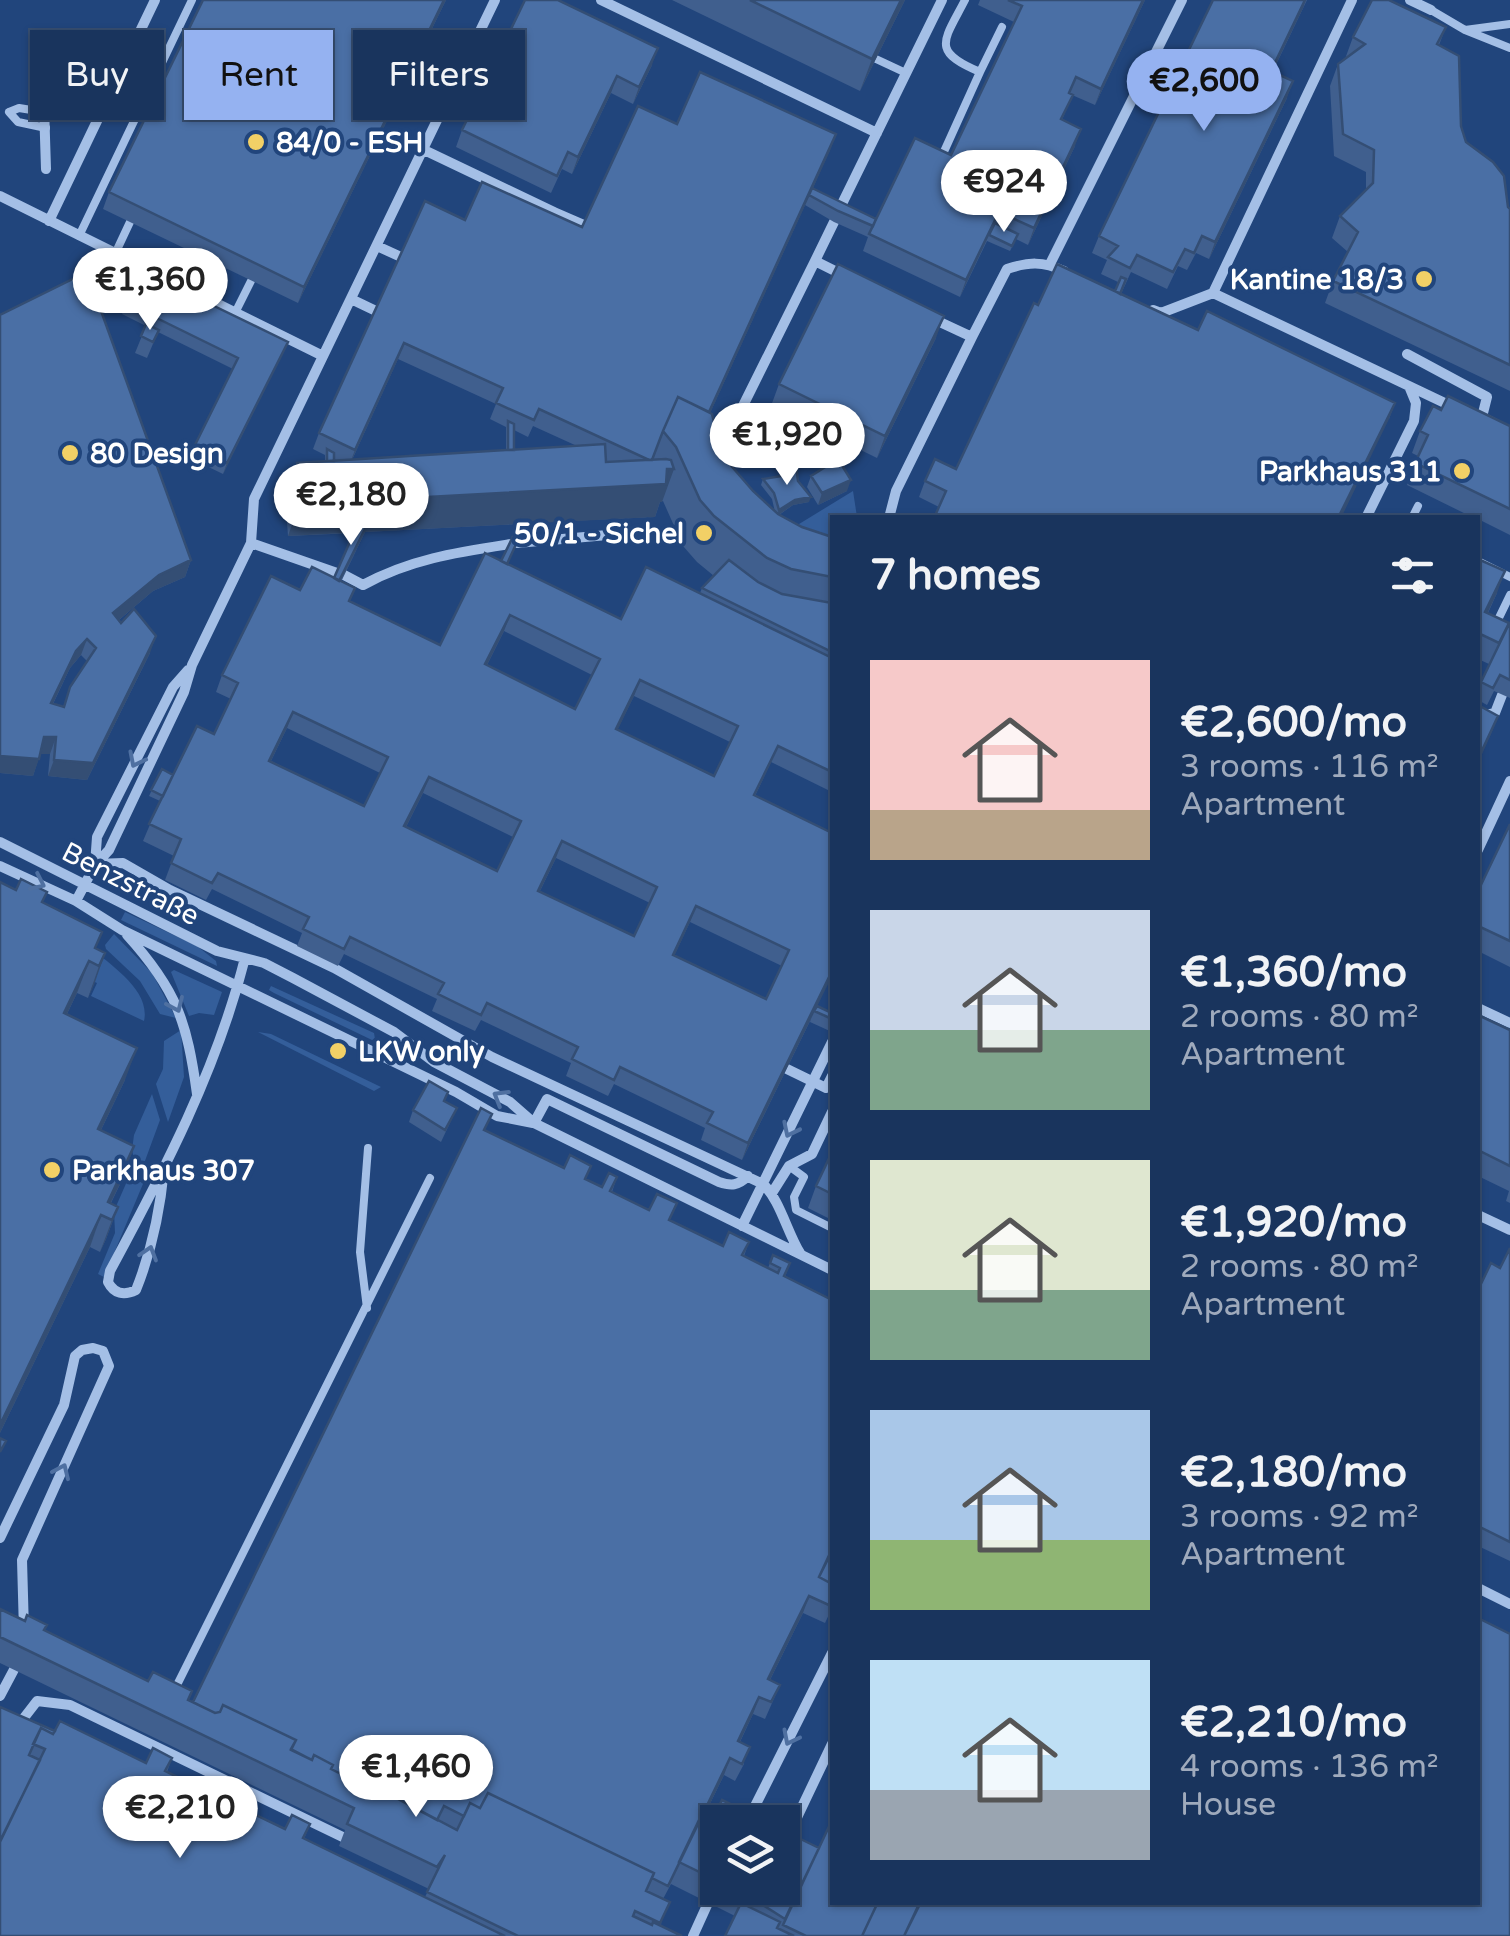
<!DOCTYPE html>
<meta charset="utf-8">
<style>
:root{--surface:#19345d;--page:#263f66;--text:#f1f3f6;--muted:#9faabc;--line:#374f72;--accent:#95b2f1}
body{margin:0;font-family:"Varela Round",sans-serif;background:var(--page);color:var(--text);height:100vh;display:flex;flex-direction:column;font-size:38px;white-space:nowrap}
*{box-sizing:border-box;margin:0}
p{font-size:32px;color:var(--muted)}
.icon{flex:none;width:55px;height:55px;fill:none;stroke:currentColor;stroke-width:2;stroke-linecap:round;stroke-linejoin:round}
.map{position:relative;flex:1;overflow:hidden}
.details{position:absolute;left:830px;top:515px;width:650px;height:1390px;display:flex;flex-direction:column;background:var(--surface);border-radius:0px;box-shadow:0 2px 8px #0004,0 0 0 2px var(--line)}
.details>*{flex:none}
.hud{position:absolute;left:30px;top:30px;width:650px;height:90px;display:flex;gap:20px}
.tools{position:absolute;left:700px;top:1805px;display:grid;gap:20px}
.tools a{display:grid;place-items:center;width:100px;height:100px;border-radius:0px;background:var(--surface);box-shadow:0 2px 8px #0004,0 0 0 2px var(--line);font-size:50px}
.price{position:absolute;translate:-50% -85px;padding:0 22px;border-radius:35px;background:#fff;color:#222;font-size:32px;line-height:65px;filter:drop-shadow(0 2px 5px #0008)}
.price::after{content:'';position:absolute;left:50%;top:60px;width:30px;height:22px;margin-left:-15px;background:inherit;clip-path:polygon(0 0,100% 0,50% 100%)}
.price.current{background:var(--accent);color:#111}
ul{padding:0;list-style:none}
li{display:flex;align-items:center;gap:30px;height:250px;padding:0 40px}
li span{display:grid;place-items:center;flex:none;width:280px;height:200px;border-radius:0px;color:#555}
li>.icon{margin-inline-start:auto}
span .icon{width:120px;height:120px;fill:#fffc;stroke-width:1}
li b{font-size:42px}
h2{display:flex;justify-content:space-between;align-items:center;height:120px;padding:0 40px;font-size:42px}
.tag{padding:0 35px;border-radius:0px;background:var(--surface);box-shadow:0 2px 8px #0004,0 0 0 2px var(--line);font-size:35px;line-height:90px}
.tag.current{background:var(--accent);color:#111}
.map>svg:first-child{display:block}
</style>
<div class="map">
<svg width="1510" height="1936" viewBox="0 0 1510 1936">
<rect width="100%" height="100%" fill="#21457c"/>
<path fill="#345e9a" d="M853,491L857,517L832,518V579L786,532Z
M125,912L197,946L216,961L217,966L121,920Z
M114,934L152,973L176,1018L160,1014L140,981L106,949L105,945Z
M90,947C110,965 151,990 144,1021L91,996L97,983L90,980Z
M174,970L222,992L214,1015L199,1013L189,1016L171,972Z
M271,986L374,1033L375,1039L372,1040L274,993L269,990Z
M181,1030L184,1077L168,1122L156,1084L163,1069L164,1041Z
M258,1032L271,1034L381,1087L374,1091Z
M152,1094L160,1120L142,1169L148,1172L104,1277L98,1274L115,1233L114,1211L135,1163L132,1150L134,1135Z"/>
<g fill="none" stroke-linecap="round" stroke-linejoin="round">
<path stroke="#a4bfe6" stroke-width="8" d="M965,0C944,41 930,51 980,72L1002,27
M1431,10L1465,30L1510,48
M1465,30L1510,24
M876,59L906,73
M9,112L18,122L46,128
M9,112L19,108L44,112
M942,156L980,72
M79,236L192,0
M115,254L130,222
M174,284L190,251
M193,293L209,260
M235,313L251,281
M1412,518L1418,506
M1478,561L1510,577
M1495,626L1510,595
M789,1166L804,1177L794,1197L796,1210L832,1228
M367,1308L360,1252L368,1148
M173,1693L430,1178"/>
<path stroke="#a4bfe6" stroke-width="10" d="M601,0L877,133
M1410,0L1431,10
M43,75L46,169
M422,149L554,212
M0,196L323,356
M837,214L942,0
M551,217L554,212L584,225
M49,221L155,0
M834,222L815,261L847,277
M377,246L401,257
M1050,264L1182,0
M1213,293L1352,0
M351,299L376,311
M1153,310L1161,313L1213,293L1409,386L1416,403L1414,421L1366,518
M929,317L972,337L1007,269C1028,262 1043,261 1064,271
M1407,354L1487,397L1482,417L1510,431
M1409,386L1451,406L1453,411
M730,432L815,261
M889,518L896,491L972,337
M251,543L337,573
M517,543L630,533
M344,575L363,585C410,559 459,552 511,544
M1478,711L1486,715L1495,713L1502,695
M0,842L217,951L264,963L293,978L394,1032L434,1062L510,1102L534,1123L832,1270
M1478,850L1510,781
M95,864L97,837L173,687L188,670
M96,864L123,863L170,890L334,968L492,1057L763,1184C780,1200 787,1232 800,1253
M0,866L76,901L122,930L456,1092L497,1116L533,1123
M76,901L95,865L109,850L184,692L192,665L251,543L254,499L495,0
M127,935C177,990 187,1022 197,1094
M1478,1008L1510,1023
M534,1123L547,1099L719,1182C731,1186 738,1186 748,1176
M164,1169C160,1212 152,1250 136,1290C124,1296 114,1294 108,1282L110,1271C164,1171 217,1069 245,958
M772,1193L789,1166L812,1154L832,1112
M1478,1215L1510,1230
M742,1226L832,1042
M0,1538L64,1405L75,1356L82,1350L93,1348L103,1351L109,1366L22,1560L24,1631
M1478,1588L1510,1604
M0,1696L18,1662
M20,1723L37,1701L70,1705L353,1842
M747,1822L832,1653
M782,1849L832,1744
M693,1936L708,1903"/>
<path stroke="#a4bfe6" stroke-width="10" d="M787,1069L826,1088L832,1076"/>
</g>
<path fill="#405f8e" fill-rule="evenodd" d="M203,0H446L298,303L103,209L109,192Z
M672,0H905L860,91Z
M980,0H1145L1095,105L1072,95L1062,120L1075,146L1028,245L1016,239L1010,251L987,241L960,297L863,251L868,237L834,222L805,205L710,413L719,443L728,462L753,491L775,512L772,499L761,485L763,479L798,481L809,502L793,505L779,515L802,527L832,537V792L771,762L755,796L818,1006L832,1013V1032L810,1022L811,1019L742,1160L701,1140L705,1128L614,1084L608,1096L566,1076L571,1063L481,1020L475,1031L432,1011L437,999L344,954L338,966L297,946L302,933L212,889L206,900L165,880L174,856L143,841L160,801L149,796L162,769L173,775L214,734L231,699L216,692L222,675L300,590L334,578L354,533L288,536L285,495L297,463L325,461V455L313,449L319,433L465,220L582,227L677,124L836,134L813,188L876,219L951,155L1014,22L978,5ZM398,359L496,404L490,419L506,427V450L352,460ZM533,426L577,446L514,450V430L528,437ZM663,501L683,546L697,562L714,576L702,588L700,593L621,619L507,564L526,523L655,517L660,502ZM519,524L502,561L440,645L350,601L355,588L341,582L365,532ZM504,631L592,675L575,709L487,665ZM634,696L730,742L714,776L617,730ZM287,728L380,773L364,806L271,761ZM423,793L513,837L497,871L406,827ZM556,858L650,903L634,936L540,891ZM690,922L782,966L766,999L674,956Z
M1213,0H1307L1273,71L1287,98L1209,259L1196,253L1187,270L1178,266L1167,289L1131,272L1121,294L1198,330L1395,403L1389,419L939,507L919,497L925,481L956,469L1038,305L1115,291L1118,282L1101,274L1107,260L1092,253L1099,236Z
M1446,27L1439,45L1466,142L1510,209V391L1325,303L1333,281L1348,252L1332,238L1340,216L1366,190V172L1334,156L1330,86L1338,64L1345,59L1353,37Z
M652,65L633,104L611,93L572,174L562,169L551,193L456,147L462,130Z
M126,303L288,342L223,474L190,458L233,369L158,332L147,358L135,353L146,326L122,314Z
M0,315L191,560L185,577L153,591L119,620L150,653L87,780L48,776L50,754H40L33,776L0,773ZM81,655L87,661L63,707L53,704L70,668Z
M936,338L877,458L771,406L779,384Z
M1441,410L1510,426V535L1478,519V518H1474L1407,485L1418,456L1412,453L1420,431Z
M811,476L847,491L818,505L807,487Z
M1478,559L1497,593L1488,613L1509,623L1510,622V698L1494,691L1487,705L1478,700V691L1489,664L1478,659Z
M1510,824V967L1478,951V891Z
M0,882L43,903L96,949L105,953L88,998L77,993L67,1014L125,1080L101,1130L134,1146L123,1178L111,1203L118,1207L106,1239L100,1252L90,1247L0,1433Z
M1478,1015L1510,1030V1203L1506,1201L1509,1191L1478,1176Z
M457,1108L441,1142L409,1122L413,1110Z
M486,1131L602,1187L617,1177L612,1192L723,1246L749,1242L744,1256L768,1268L773,1255L790,1263L785,1277L829,1560L832,1561V1608L825,1623L803,1613L770,1680L780,1685L765,1719L753,1714L740,1742L744,1764L735,1781L724,1775L702,1820L710,1824L718,1822V1888H782L832,1902L1510,1936H725L735,1916L671,1884L663,1899L661,1926L682,1936H0V1707L55,1731L146,1763L172,1758L167,1772L285,1829L310,1824L304,1839L425,1897L429,1889L339,1846L345,1830L0,1663V1609L148,1681L192,1691L189,1700L193,1702Z
M832,1152V1220L808,1208L816,1186Z
M1510,1248V1561L1478,1546V1290L1500,1268Z"/>
<path fill="#344e74" d="M444,0H446L298,303L304,287Z
M901,0H905L860,91L872,59Z
M1143,0H1145L1095,105L1101,89Z
M1305,0L1304,6L1265,87L1271,71Z
M658,48L652,65L633,104L639,87Z
M617,76L611,93L572,174L578,157Z
M1293,81L1287,98L1209,259L1215,242Z
M1081,129L1075,146L1028,245L1034,228Z
M836,134L830,151L690,457L696,440Z
M999,212L992,228L960,297L966,280Z
M944,316L936,338L877,458L885,436Z
M288,342L283,353L223,474L227,463Z
M404,343L398,359L349,466L355,450Z
M1395,403L1389,419L1341,518H1338Z
M667,469H674L662,502H660L655,517L365,532L333,597L364,532L288,536L299,504Z
M851,480L847,491L818,505L822,493Z
M811,497L809,502L793,505L777,516L779,510L795,500Z
M191,560L185,577L153,591L107,630L113,613L159,575Z
M1505,571L1497,593L1478,633L1485,612Z
M510,615L504,631L479,681L485,664Z
M156,636L150,653L87,780L48,776L54,760Z
M87,639L81,655L70,668L45,720L51,703L76,651Z
M640,680L634,696L610,746L616,729Z
M293,712L287,728L263,777L269,761Z
M1498,716L1492,732L1478,763V759Z
M44,737H56L50,754H38Z
M0,756L39,759L33,776L0,773Z
M429,777L423,793L398,843L404,826Z
M562,841L556,858L532,907L538,891Z
M696,906L690,922L667,972L673,955Z
M105,953L94,985L88,998L99,966Z
M89,961L77,993L52,1045L64,1013Z
M832,971V976L742,1160L748,1143Z
M137,1048L125,1080L86,1161L98,1129Z
M134,1146L123,1178L104,1216L108,1202Z
M118,1207L106,1239L100,1252L112,1220Z
M101,1215L90,1247L0,1433V1425Z
M809,1596L803,1613L762,1696L768,1679Z
M759,1697L753,1714L732,1758L738,1741Z
M730,1758L724,1775L681,1863L679,1862Z"/>
<path fill="#4a6fa5" stroke="#344e74" stroke-width="2.5" fill-rule="evenodd" d="M203,0H444L304,287L109,192Z
M525,0H558L658,48L639,87L617,76L578,157L568,152L557,176L462,130Z
M750,0H901L872,59Z
M1008,0H1143L1101,89L1076,77L1069,93L1073,95L1061,119L1081,129L1034,228L999,212L966,280L869,234L915,138L951,155L1022,6Z
M1213,0H1305L1271,71L1293,81L1215,242L1202,236L1194,253L1185,249L1173,272L1137,255L1130,268L1108,257L1118,246L1099,236Z
M1372,0H1389L1446,27L1437,44L1459,56L1461,126L1466,142L1493,162L1504,176L1508,207L1510,209V365L1333,281L1358,232L1340,216L1373,183L1374,150L1343,134L1338,64L1365,44L1353,37Z
M700,72L836,134L709,412L678,397L663,431L652,460H649L539,409L534,420L496,403L503,388L404,343L355,450L319,433L425,201L465,220L482,182L582,227L638,106L677,124Z
M812,188L876,219L873,226L838,211L809,195Z
M995,223L1018,234L1012,246L989,235Z
M838,264L944,316L885,436L779,384Z
M1057,264L1198,330L1207,311L1395,403L1338,518H934L946,491L925,481L935,459L956,469L1034,303L1038,305Z
M142,271L288,342L227,463L194,447L238,358L126,303Z
M87,272L191,560L159,575L113,613L121,623L134,609L156,636L93,763L54,760L56,737H44L39,759L0,756V315ZM87,639L96,648L70,687L64,707L51,703L76,651Z
M1121,277L1126,279L1120,294L1115,291Z
M146,324L159,330L153,342L141,336Z
M1448,396L1510,426V509L1415,463L1428,435L1420,431L1433,406L1441,410Z
M678,397L712,414L719,443L728,462L753,491L778,514L802,527L832,537V577L791,569L767,558L714,516L700,500L676,447L663,431Z
M508,421L514,424V450H508Z
M605,444L606,462L666,459L671,460L674,469H667L666,484L299,504L297,463Z
M327,449L334,453V461H327Z
M838,459L851,480L822,493L811,476Z
M796,465L798,481L811,497L795,500L779,510L774,493L763,479L781,476Z
M522,518H528L507,564L501,561Z
M359,521H369L339,581L334,578Z
M485,553L621,619L646,567L832,658V772L778,746L754,795L832,833V971L748,1143L707,1123L713,1112L620,1067L614,1080L572,1059L578,1047L487,1003L481,1015L438,994L444,983L350,937L344,949L303,929L309,917L218,873L212,883L171,863L181,839L149,824L197,726L214,734L238,683L222,675L271,576L300,590L312,567L355,588L349,601L440,645ZM510,615L600,659L575,709L485,664ZM640,680L738,726L714,776L616,729ZM293,712L388,757L364,806L269,761ZM429,777L521,821L497,871L404,826ZM562,841L657,887L634,936L538,891ZM696,906L789,950L766,999L673,955Z
M1478,559L1505,571L1485,612L1509,623L1499,643L1478,633Z
M729,560L758,582L782,594L832,603V652L702,588Z
M1510,622V680L1500,675L1493,688L1481,682Z
M1478,705L1498,716L1478,759Z
M162,769L173,775L163,796L151,790Z
M1510,824V941L1478,926V891Z
M21,879L47,892L42,902L102,932L95,948L105,953L99,966L89,961L64,1013L137,1048L98,1129L134,1146L108,1202L118,1207L112,1220L101,1215L0,1425V882L16,890Z
M817,1006L832,1013V1019L814,1011Z
M1478,1015L1510,1030V1166L1478,1150Z
M429,1081L448,1092L444,1101L457,1108L445,1130L413,1110Z
M481,1108L492,1114L484,1130L564,1168L570,1155L591,1166L585,1179L602,1187L609,1173L617,1177L610,1191L649,1210L657,1194L677,1203L669,1220L723,1246L729,1232L749,1242L742,1255L778,1273L780,1268L770,1263L773,1255L790,1263L784,1276L832,1300V1549L819,1577L832,1584V1603L831,1606L809,1596L768,1679L780,1685L771,1702L759,1697L738,1741L750,1747L742,1764L730,1758L668,1886L652,1878L654,1873L488,1793L480,1808L470,1803L464,1816L444,1806L437,1820L385,1792L384,1795L331,1769L333,1765L314,1755L312,1760L291,1750L296,1740L223,1705L220,1712L215,1713L193,1702Z
M832,1152V1194L816,1186Z
M1510,1248V1542L1478,1526V1290L1491,1263L1500,1268Z
M0,1438L6,1441L0,1452Z
M828,1559L832,1561V1584L819,1577Z
M0,1609L25,1621L27,1615L47,1625L44,1630L148,1681L153,1672L192,1691L188,1700L215,1713L220,1712L223,1705L296,1740L291,1749L312,1760L314,1755L333,1765L331,1769L384,1795L385,1792L457,1830L470,1803L480,1808L488,1793L654,1873L646,1891L670,1902L660,1923L635,1911L633,1916L652,1925L653,1922L682,1936H518L427,1892L445,1855L437,1867L347,1824L354,1808L0,1637Z
M1478,1618L1510,1634V1936H904L921,1902H1478Z
M0,1707L55,1731L53,1734L41,1728L29,1755L40,1760L0,1841Z
M60,1721L146,1763L153,1748L172,1758L165,1771L285,1829L292,1815L310,1824L303,1838L505,1936H0V1842L45,1749L33,1744L41,1728L53,1734Z
M722,1800L768,1822H718V1881L679,1862L700,1818L710,1824Z
M832,1820V1902H878L862,1936H806L783,1925Z
M782,1830L819,1848L785,1919L755,1900L730,1888H782Z
M878,1902H920L904,1936H862Z
M741,1903L780,1922L777,1928L794,1936H725Z"/>
<defs><path id="oneway-chevron" d="M-2-3.5L2.5 0L-2 3.5" fill="none" stroke-width="1.6" stroke-linecap="round" stroke-linejoin="round" transform="scale(2.5)"/></defs>
<g stroke="#4f70a1">
<use href="#oneway-chevron" transform="translate(136 760) rotate(117)"/>
<use href="#oneway-chevron" transform="translate(38 883) rotate(25)"/>
<use href="#oneway-chevron" transform="translate(176 1005) rotate(66)"/>
<use href="#oneway-chevron" transform="translate(500 1097) rotate(-149)"/>
<use href="#oneway-chevron" transform="translate(790 1130) rotate(116)"/>
<use href="#oneway-chevron" transform="translate(149 1253) rotate(-73)"/>
<use href="#oneway-chevron" transform="translate(62 1471) rotate(-66)"/>
<use href="#oneway-chevron" transform="translate(790 1738) rotate(117)"/>
</g>
<g fill="#f2d066" stroke="#21457c" stroke-width="4">
<circle cx="256" cy="142" r="10"/>
<circle cx="1424" cy="279" r="10"/>
<circle cx="70" cy="453" r="10"/>
<circle cx="1462" cy="471" r="10"/>
<circle cx="704" cy="533" r="10"/>
<circle cx="338" cy="1051" r="10"/>
<circle cx="52" cy="1170" r="10"/>
</g>
<g text-anchor="middle" stroke-width="8" stroke-linejoin="round" paint-order="stroke">
<g font-size="28" font-weight="bold" fill="#fff" stroke="#21457c" text-anchor="start">
<text x="276" y="152">84/0 - ESH</text>
<text x="1404" y="289" text-anchor="end">Kantine 18/3</text>
<text x="90" y="463">80 Design</text>
<text x="1442" y="481" text-anchor="end">Parkhaus 311</text>
<text x="684" y="543" text-anchor="end">50/1 - Sichel</text>
<text x="358" y="1061">LKW only</text>
<text x="72" y="1180">Parkhaus 307</text>
</g>
<g font-size="28" fill="#fff" stroke="#21457c">
<text transform="translate(131 883) rotate(27)" y="10">Benzstraße</text>
</g>
</g>
</svg>
<div class="tools">
<a><svg class="icon" aria-label="layers" viewBox="0 0 24 24"><path d="M12 4l9 5-9 5-9-5zM3 14l9 5 9-5"/></svg></a>
</div>
<b class="price current" style="left:1204px;top:134px">€2,600</b>
<b class="price" style="left:1004px;top:235px">€924</b>
<b class="price" style="left:150px;top:333px">€1,360</b>
<b class="price" style="left:787px;top:488px">€1,920</b>
<b class="price" style="left:351px;top:548px">€2,180</b>
<b class="price" style="left:416px;top:1820px">€1,460</b>
<b class="price" style="left:180px;top:1861px">€2,210</b>
<div class="hud">
<a class="tag">Buy</a>
<a class="tag current">Rent</a>
<a class="tag">Filters</a>
</div>
<section class="details">
<h2>7 homes<svg class="icon" aria-label="filters" viewBox="0 0 24 24"><path d="M4 7h16M4 17h16"/><circle cx="9" cy="7" r="2"/><circle cx="15" cy="17" r="2"/></svg></h2>
<ul>
<li><span style="background:linear-gradient(#f6c9c9 75%,#b9a48a 0)"><svg class="icon" aria-label="home" viewBox="0 0 24 24"><path d="M3 11l9-7 9 7M6 9v11h12V9"/></svg></span><div><b>€2,600/mo</b><p>3 rooms · 116 m²</p><p>Apartment</p></div></li>
<li><span style="background:linear-gradient(#c9d6e8 60%,#7fa58c 0)"><svg class="icon" aria-label="home" viewBox="0 0 24 24"><path d="M3 11l9-7 9 7M6 9v11h12V9"/></svg></span><div><b>€1,360/mo</b><p>2 rooms · 80 m²</p><p>Apartment</p></div></li>
<li><span style="background:linear-gradient(#dfe7d0 65%,#7fa58c 0)"><svg class="icon" aria-label="home" viewBox="0 0 24 24"><path d="M3 11l9-7 9 7M6 9v11h12V9"/></svg></span><div><b>€1,920/mo</b><p>2 rooms · 80 m²</p><p>Apartment</p></div></li>
<li><span style="background:linear-gradient(#a9c7e8 65%,#8fb573 0)"><svg class="icon" aria-label="home" viewBox="0 0 24 24"><path d="M3 11l9-7 9 7M6 9v11h12V9"/></svg></span><div><b>€2,180/mo</b><p>3 rooms · 92 m²</p><p>Apartment</p></div></li>
<li><span style="background:linear-gradient(#bfe0f5 65%,#9aa5b1 0)"><svg class="icon" aria-label="home" viewBox="0 0 24 24"><path d="M3 11l9-7 9 7M6 9v11h12V9"/></svg></span><div><b>€2,210/mo</b><p>4 rooms · 136 m²</p><p>House</p></div></li>
</ul>
</section>
</div>
